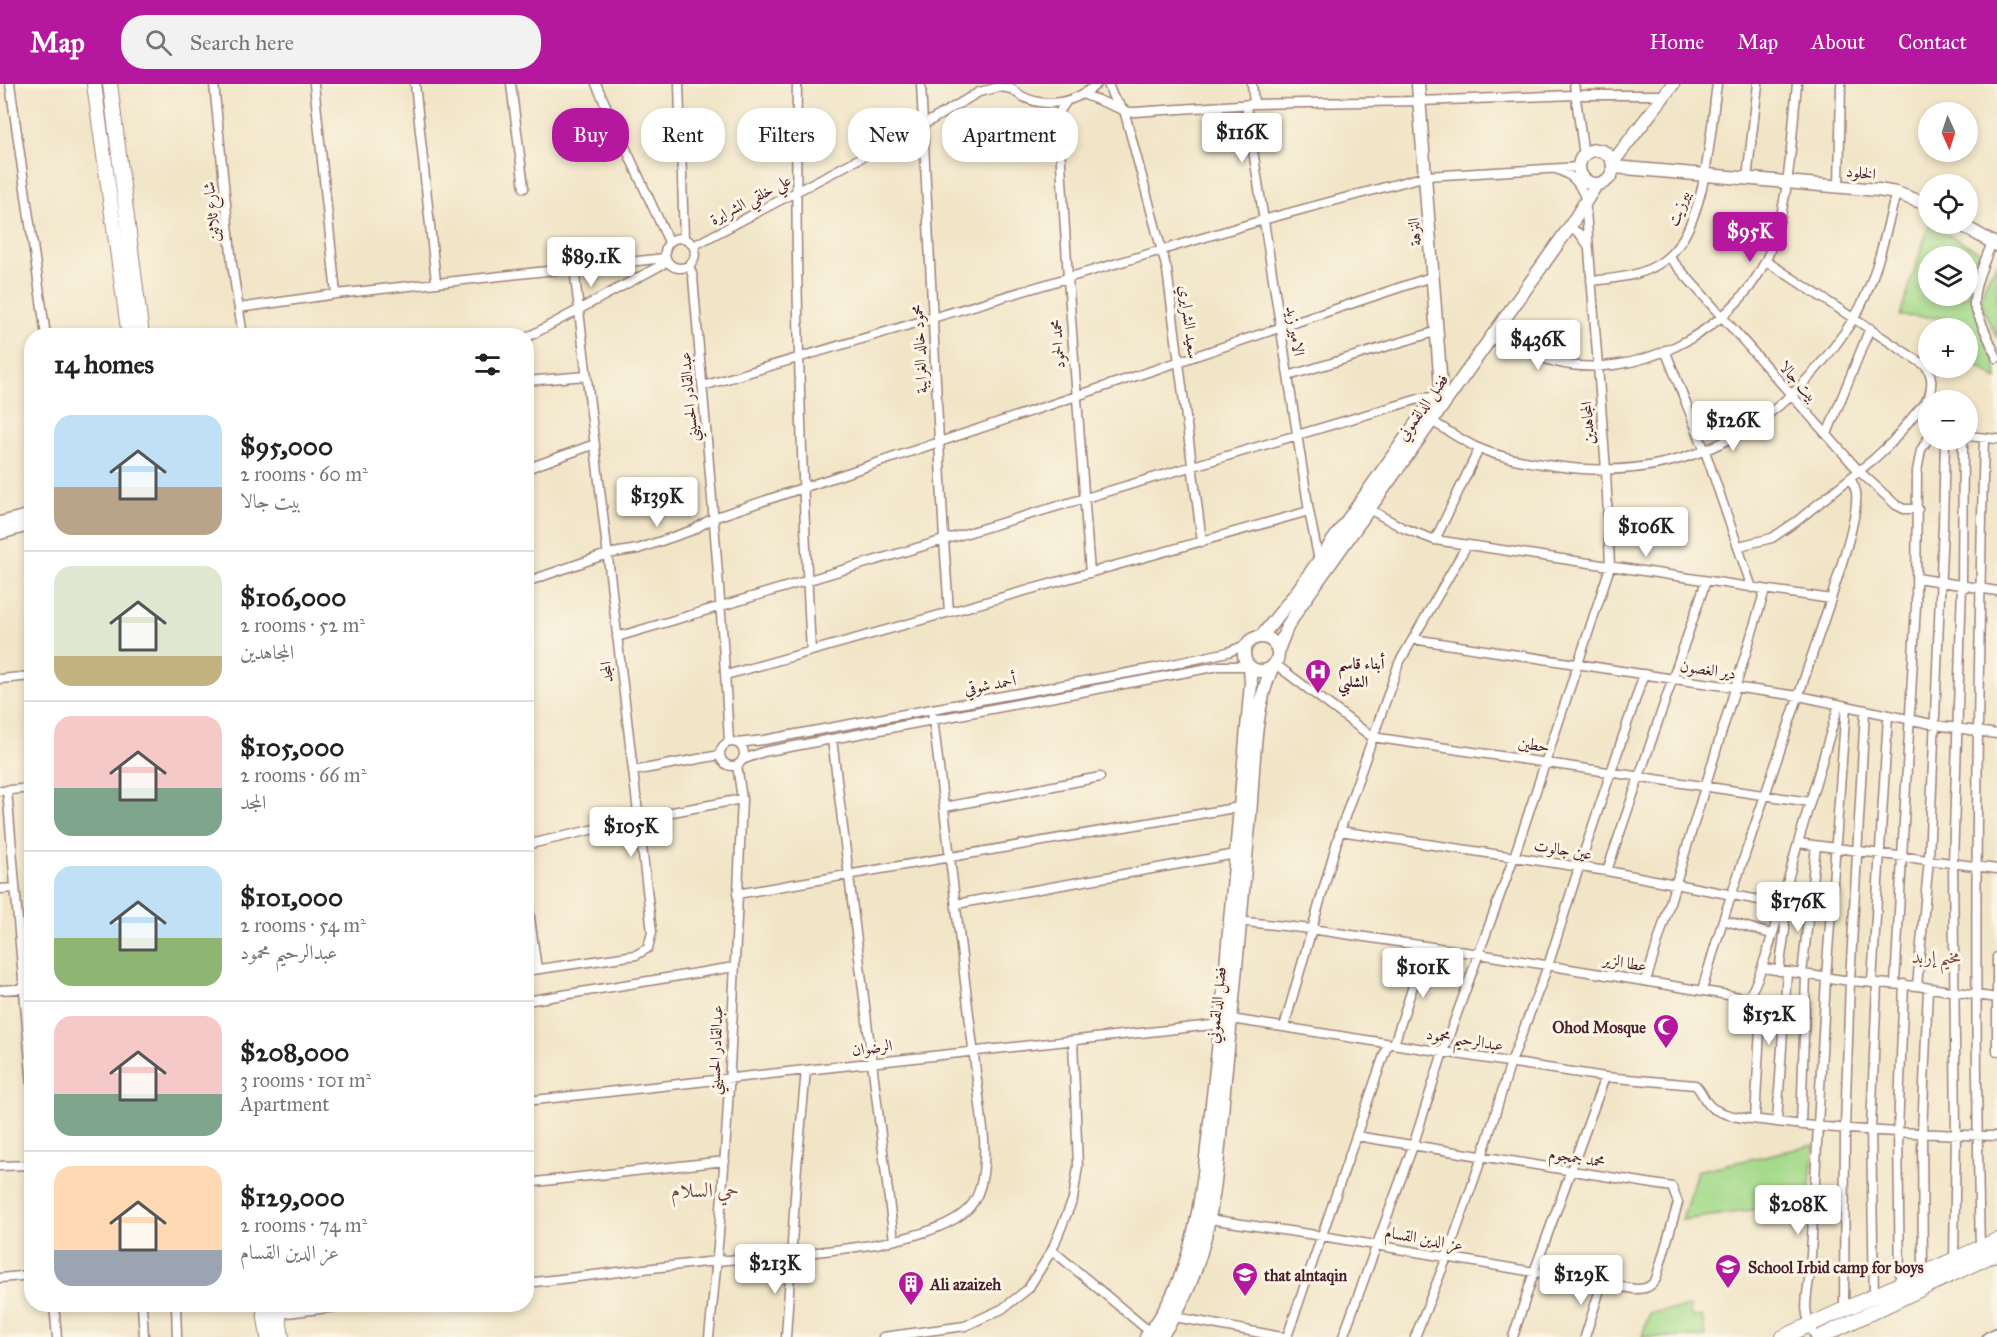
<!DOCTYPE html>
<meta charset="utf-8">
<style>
:root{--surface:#fff;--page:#f2f2f2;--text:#222;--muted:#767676;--line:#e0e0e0;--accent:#b5179e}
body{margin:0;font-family:"IM FELL Great Primer",Amiri,serif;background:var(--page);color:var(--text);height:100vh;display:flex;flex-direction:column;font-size:22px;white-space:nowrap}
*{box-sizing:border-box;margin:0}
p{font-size:20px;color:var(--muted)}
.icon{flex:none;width:33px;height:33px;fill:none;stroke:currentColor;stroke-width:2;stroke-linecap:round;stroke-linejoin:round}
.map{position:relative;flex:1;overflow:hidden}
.panel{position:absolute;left:24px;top:244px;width:510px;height:984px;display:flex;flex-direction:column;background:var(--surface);border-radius:24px;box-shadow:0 3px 9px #0003}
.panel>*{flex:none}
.banner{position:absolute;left:552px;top:24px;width:570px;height:54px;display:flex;gap:12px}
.needle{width:39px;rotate:177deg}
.controls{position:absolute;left:1918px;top:18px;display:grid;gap:12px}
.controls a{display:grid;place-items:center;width:60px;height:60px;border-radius:50%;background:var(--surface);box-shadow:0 3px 9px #0003;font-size:30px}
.price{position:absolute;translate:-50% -51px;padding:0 14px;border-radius:6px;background:#fff;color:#222;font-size:20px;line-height:39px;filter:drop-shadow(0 2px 3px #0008)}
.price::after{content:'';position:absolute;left:50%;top:36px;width:18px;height:14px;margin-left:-9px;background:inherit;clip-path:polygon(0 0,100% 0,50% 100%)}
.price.on{background:var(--accent);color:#fff}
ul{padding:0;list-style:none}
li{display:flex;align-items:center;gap:18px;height:150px;padding:0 30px}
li+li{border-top:2px solid var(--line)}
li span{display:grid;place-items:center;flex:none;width:168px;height:120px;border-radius:18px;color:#555}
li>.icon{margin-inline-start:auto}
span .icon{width:72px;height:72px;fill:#fffc;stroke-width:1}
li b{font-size:26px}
h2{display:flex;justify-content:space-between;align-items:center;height:72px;padding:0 30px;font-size:26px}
.chip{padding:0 21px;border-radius:24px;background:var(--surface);box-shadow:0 3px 9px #0003;font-size:21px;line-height:54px}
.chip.on{background:var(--accent);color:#fff}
header{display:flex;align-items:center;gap:36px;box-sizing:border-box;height:84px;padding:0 30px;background:var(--accent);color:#fff}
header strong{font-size:28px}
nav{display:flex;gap:33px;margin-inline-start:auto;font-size:21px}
.search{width:420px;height:54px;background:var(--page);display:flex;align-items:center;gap:15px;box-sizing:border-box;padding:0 21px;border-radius:24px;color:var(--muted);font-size:22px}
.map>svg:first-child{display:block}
</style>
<header>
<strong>Map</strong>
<div class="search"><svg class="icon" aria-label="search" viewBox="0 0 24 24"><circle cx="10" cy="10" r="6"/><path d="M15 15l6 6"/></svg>Search here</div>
<nav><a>Home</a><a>Map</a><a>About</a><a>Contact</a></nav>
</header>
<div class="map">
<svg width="1997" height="1253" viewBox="0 0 1997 1253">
<rect width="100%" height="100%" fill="#fcf5e5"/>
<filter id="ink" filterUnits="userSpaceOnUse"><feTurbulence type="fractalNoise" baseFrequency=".0167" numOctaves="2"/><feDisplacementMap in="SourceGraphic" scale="12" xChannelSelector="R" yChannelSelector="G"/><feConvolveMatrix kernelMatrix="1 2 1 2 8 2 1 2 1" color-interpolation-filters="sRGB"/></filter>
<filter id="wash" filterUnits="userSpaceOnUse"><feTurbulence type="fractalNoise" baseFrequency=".008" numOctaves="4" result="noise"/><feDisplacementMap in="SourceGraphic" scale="24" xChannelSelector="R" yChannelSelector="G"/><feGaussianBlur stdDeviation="1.35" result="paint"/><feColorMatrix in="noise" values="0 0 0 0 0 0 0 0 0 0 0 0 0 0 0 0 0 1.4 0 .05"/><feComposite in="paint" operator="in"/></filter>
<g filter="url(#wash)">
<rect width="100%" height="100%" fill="#f1e5c7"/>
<path fill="#a4da8b" stroke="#777c5b" stroke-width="1.5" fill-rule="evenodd" d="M1929,141L1985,170C1978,194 1973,214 1980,239C1986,261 1997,271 1997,296L1985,286L1968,279V244H1954L1948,234L1900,232ZM1929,172H1968V212H1929Z
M1997,180V254C1980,218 1973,215 1997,180Z
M1814,1061L1808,1118L1682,1136L1697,1087Z
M1690,1223L1691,1233L1702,1232L1706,1253H1642L1649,1229Z"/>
</g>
<g filter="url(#ink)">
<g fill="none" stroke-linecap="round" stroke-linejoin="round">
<defs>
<path id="street" d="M10,0L46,252
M214,0L232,180L243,252
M314,0L336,210
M415,0L436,198
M511,0L524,104
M596,0L669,158
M679,0L684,155
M797,0C794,189 801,378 811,567
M921,0L944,456L949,528
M1108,0L1113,13L1124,26L1167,186L1202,458
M1252,0L1254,20
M1574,0L1584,72
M1009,3C1036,27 1071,22 1097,0
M1085,11L1128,28H1135L1254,20L1420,17L1575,11H1665
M1066,18L1058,30L1068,194L1090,489
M1246,21L1309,427L1319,477
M1747,94L1758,0
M1839,102L1841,0
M1569,144L1579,149L1588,161
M665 169a15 15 0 1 1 30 0a15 15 0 1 1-30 0Z
M1992,158C1985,178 1973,200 1974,222L1997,274
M693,162L923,41L979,8L1000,3L1012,5
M1669,173L1859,387L1896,421L1904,425H1918
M689,181L693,193C706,348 721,503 729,658
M1591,197C1618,194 1648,192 1669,172C1707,137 1710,49 1717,0
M239,224L336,210L665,174
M1496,245C1513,260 1532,272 1555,278C1632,298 1731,249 1765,178C1790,126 1791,57 1797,0
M526,254L667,178
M1665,266L1705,367L1752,504
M1288,292L1438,247
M526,297L586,292
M703,302L1263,136L1426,92L1579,83
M1433,338C1447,346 1461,356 1476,363C1500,374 1529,378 1555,382C1685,401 1785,343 1854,234C1875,201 1886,147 1896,109
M1827,350L1870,244
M1968,352L1997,355
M526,385L595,360
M1369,425L1403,444L1435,456L1831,515C1838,490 1859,432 1856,408C1855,403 1853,399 1850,395
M1435,456L1479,365
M1739,462L1772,454L1797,437L1875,374L1892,358L1929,313C1932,302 1933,292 1926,282L1766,177
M1917,494L1997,507
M526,498L607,470L638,465L693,446L713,434L1434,192
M617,553L1422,314L1435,313
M1413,555L1674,595L1799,612L1936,641L1997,650
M1275,580L1372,653L1810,718
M726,591L1309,427
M0,595L32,592
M832,655L894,1156
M720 670a12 12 0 1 1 24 0a12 12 0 1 1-24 0Z
M737,659L764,656L1155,584L1228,568L1246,561
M742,676L763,668L1219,582H1248
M633,687L720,671
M7,706L32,1002
M0,707L32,704
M945,723L1100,693
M1340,747L1607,787L1780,820
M1798,759L1839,620
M526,761L651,732L742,715
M1607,787L1706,497
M0,805L15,804
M526,805L537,885
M737,810L1240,723
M956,820L1236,770
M1723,836L1771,850
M1237,837L1311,845L1479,870L1746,914C1761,907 1791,782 1798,759L1997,785
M1997,873V967
M1763,884L1850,897L1917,902L1997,914
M526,887L636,871L648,864L652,848L574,184
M1779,887L1785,845L1783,816
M1802,890L1816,762
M1646,897L1765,506
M1872,899L1888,632
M1895,900L1916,521L1917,387L1921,366L1929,353
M1917,902L1929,775L1943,441L1945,356
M0,906L32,904
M1702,906L1723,836L1831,515
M526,917L734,883
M1231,935L1605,993L1695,1001C1703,1007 1704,1020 1714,1025C1732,1035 1757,1035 1777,1038C1849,1047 1924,1050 1997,1052
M1284,943L1340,747L1399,579L1467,461
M1394,960L1426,862
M526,1017L1221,940
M1755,1035L1760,945
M1777,1038L1787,888
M1801,1041L1806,891
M0,1082L32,1081
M526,1099L725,1077
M1209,1135L1322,1152L1634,1205C1645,1205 1650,1204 1656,1195L1678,1119L1672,1103L1356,1052
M1980,1164C1973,894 1977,624 1984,354
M1052,1166L1150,1248
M1954,1174L1956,1049L1953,779L1962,501L1963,356
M1923,1189L1922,1049L1928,904
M0,1194L32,1191
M526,1199C590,1192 654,1183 717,1177C778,1170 928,1167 969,1124C985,1107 985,1075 984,1054L932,626
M1900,1200L1898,1047L1904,900
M1874,1212L1871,1045L1877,900
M54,1221L57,1253
M142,1221L144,1253
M176,1221L177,1253
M1844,1226L1845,1044L1850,897L1865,627
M279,1230L352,1221
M1175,1233L1282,1253
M709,1253C729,1074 734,894 742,715L737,681
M786,1253L797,1082L806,986
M883,1253L965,1242L1002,1225L1028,1205L1052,1166L1073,1115L1078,1082L1073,957
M1287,1253L1388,959
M1343,1253L1413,1062L1443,968L1514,773L1610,483L1606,386L1585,114C1579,97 1572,91 1556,85
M1415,1253L1447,1173L1482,1073L1511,978L1548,882L1579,783L1644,590
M1513,1253L1534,1188L1605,993
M1585,1253L1602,1199
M1815,1253C1802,1227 1806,1217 1810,1189L1826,894L1846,622
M1987,1253L1997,1248"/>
<path id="secondary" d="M1579 83a17 17 0 1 1 34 0a17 17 0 1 1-34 0Z
M1613,78L1673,0
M1614,83L1878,106L1896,109L1929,121
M1960,140L1997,161
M0,439L32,431
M0,449L32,440
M1244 570a17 17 0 1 1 34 0a17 17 0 1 1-34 0Z
M1261,553L1296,509L1441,304L1418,0
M1278,566L1287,543L1300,522L1569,144L1596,101
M1146,1253C1197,1191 1202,1106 1211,1029C1217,977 1223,924 1227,871C1235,780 1243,690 1251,599L1250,584
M1160,1253C1217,1178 1217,1073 1226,984C1235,900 1242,815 1250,731C1254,684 1253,627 1272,584"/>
<path id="primary" d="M94,0L129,252
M110,0L142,252
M263,1221L268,1253
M277,1221L282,1253
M1783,1253L1997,1156
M1820,1253L1997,1169"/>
</defs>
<use href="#street" stroke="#9e8279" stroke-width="11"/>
<use href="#secondary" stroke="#9e8279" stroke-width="15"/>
<use href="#primary" stroke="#9e8279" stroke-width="16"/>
<use href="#street" stroke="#fff" stroke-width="8"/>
<use href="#secondary" stroke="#fff" stroke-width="12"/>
<use href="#primary" stroke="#fff" stroke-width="14"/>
</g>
</g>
<defs>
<symbol id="hospital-pin" viewBox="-11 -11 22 30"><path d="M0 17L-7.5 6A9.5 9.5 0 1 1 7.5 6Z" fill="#b5179e" stroke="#fcf5e5"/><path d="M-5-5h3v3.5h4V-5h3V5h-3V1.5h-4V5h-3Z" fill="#fff"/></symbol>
<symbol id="mosque-pin" viewBox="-11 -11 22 30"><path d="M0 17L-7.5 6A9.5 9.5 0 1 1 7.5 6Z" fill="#b5179e" stroke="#fcf5e5"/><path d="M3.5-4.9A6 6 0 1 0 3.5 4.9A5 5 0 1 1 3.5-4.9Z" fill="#fff"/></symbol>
<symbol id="school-pin" viewBox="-11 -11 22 30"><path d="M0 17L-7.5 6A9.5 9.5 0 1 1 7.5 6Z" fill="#b5179e" stroke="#fcf5e5"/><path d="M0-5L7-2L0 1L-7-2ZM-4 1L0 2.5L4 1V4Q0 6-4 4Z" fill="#fff"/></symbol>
<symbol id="building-pin" viewBox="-11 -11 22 30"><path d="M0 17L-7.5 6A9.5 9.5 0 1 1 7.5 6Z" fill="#b5179e" stroke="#fcf5e5"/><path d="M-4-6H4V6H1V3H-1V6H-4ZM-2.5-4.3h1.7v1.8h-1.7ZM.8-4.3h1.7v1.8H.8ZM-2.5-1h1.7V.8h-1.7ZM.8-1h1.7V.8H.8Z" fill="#fff"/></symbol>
</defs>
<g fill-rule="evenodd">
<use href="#hospital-pin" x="1303" y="573" width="30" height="40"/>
<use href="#mosque-pin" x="1651" y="928" width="30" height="40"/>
<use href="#school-pin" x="1713" y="1168" width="30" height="40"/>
<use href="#school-pin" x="1230" y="1176" width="30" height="40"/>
<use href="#building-pin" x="896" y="1185" width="30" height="40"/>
</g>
<g text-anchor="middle" stroke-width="6" stroke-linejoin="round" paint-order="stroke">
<g font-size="16" fill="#4a1f2b" stroke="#fcf5e5">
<text transform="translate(1861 88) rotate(7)" y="6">الخلود</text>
<text transform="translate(750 115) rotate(-28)" y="6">علي خلقي الشرايرة</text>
<text transform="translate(1678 124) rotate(-69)" y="6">بيرزيت</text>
<text transform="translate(211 128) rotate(-96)" y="6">شارع ثلاثين</text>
<text transform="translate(1414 148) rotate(-95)" y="6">النزهة</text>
<text transform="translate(1190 238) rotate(83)" y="6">سعيد الشرايري</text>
<text transform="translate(1296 247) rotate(81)" y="6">الامير زيد</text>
<text transform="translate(1057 260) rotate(-94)" y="6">محمد الحمود</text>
<text transform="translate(919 265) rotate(-93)" y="6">محمود خالد الغرايبة</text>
<text transform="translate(1799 297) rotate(48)" y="6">بيت جالا</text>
<text transform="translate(688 313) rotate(-95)" y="6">عبدالقادر الحسيني</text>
<text transform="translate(1422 323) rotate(-55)" y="6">فضل الدلقموني</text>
<text transform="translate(1587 339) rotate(-94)" y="6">المجاهدين</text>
<text transform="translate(1708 585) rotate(8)" y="6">دير الغصون</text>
<text transform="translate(606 588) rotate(-96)" y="6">المجد</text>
<text transform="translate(990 600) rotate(-10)" y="6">أحمد شوقي</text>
<text transform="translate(1534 660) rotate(9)" y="6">حطين</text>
<text transform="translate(1563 765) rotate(9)" y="6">عين جالوت</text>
<text transform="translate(1625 878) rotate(9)" y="6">عطا الزير</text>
<text transform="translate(1216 921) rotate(-84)" y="6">فضل الدلقموني</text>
<text transform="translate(1465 955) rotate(9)" y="6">عبدالرحيم محمود</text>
<text transform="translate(872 963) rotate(-7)" y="6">الرضوان</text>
<text transform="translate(715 966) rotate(-88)" y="6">عبدالقادر الحسيني</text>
<text transform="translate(1577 1073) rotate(9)" y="6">محمد جمجوم</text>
<text transform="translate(1424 1154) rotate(10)" y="6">عز الدين القسام</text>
</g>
<g font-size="16" font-weight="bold" fill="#4a1f2b" stroke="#fcf5e5" text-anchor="start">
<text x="1338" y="585">أبناء قاسم<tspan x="1338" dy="18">الشلبي</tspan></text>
<text x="1646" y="949" text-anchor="end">Ohod Mosque</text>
<text x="1748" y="1189">School Irbid camp for boys</text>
<text x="1264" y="1197">that alntaqin</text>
<text x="930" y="1206">Ali azaizeh</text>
</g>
<g font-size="18" fill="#794a46" stroke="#fcf5e5">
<text x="1936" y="879">مخيم إربد</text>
</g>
<g font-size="20" fill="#794a46" stroke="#fcf5e5">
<text x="705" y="1113">حي السلام</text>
</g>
</g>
</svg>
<div class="controls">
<a><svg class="needle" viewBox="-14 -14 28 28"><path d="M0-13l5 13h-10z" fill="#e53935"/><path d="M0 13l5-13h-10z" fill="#767676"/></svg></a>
<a><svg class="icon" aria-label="locate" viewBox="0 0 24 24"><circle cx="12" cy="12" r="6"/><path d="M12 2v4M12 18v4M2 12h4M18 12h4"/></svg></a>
<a><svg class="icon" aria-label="layers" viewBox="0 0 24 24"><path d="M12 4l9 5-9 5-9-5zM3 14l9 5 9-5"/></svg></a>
<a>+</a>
<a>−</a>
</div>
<b class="price" style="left:1242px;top:80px">$116K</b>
<b class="price on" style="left:1750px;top:179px">$95K</b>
<b class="price" style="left:591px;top:204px">$89.1K</b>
<b class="price" style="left:1538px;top:287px">$436K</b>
<b class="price" style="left:1733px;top:368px">$126K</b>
<b class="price" style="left:657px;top:444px">$139K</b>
<b class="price" style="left:1646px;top:474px">$106K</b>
<b class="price" style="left:631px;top:774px">$105K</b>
<b class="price" style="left:1798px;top:849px">$176K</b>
<b class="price" style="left:1423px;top:915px">$101K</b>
<b class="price" style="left:1769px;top:962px">$152K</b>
<b class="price" style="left:1798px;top:1152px">$208K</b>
<b class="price" style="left:775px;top:1211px">$213K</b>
<b class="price" style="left:1581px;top:1222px">$129K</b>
<div class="banner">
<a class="chip on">Buy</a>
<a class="chip">Rent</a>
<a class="chip">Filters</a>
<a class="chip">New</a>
<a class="chip">Apartment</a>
</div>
<section class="panel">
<h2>14 homes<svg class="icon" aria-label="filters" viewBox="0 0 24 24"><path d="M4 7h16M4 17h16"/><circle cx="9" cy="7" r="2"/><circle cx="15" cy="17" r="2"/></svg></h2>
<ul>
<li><span style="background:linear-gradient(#bfe0f5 60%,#b9a48a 0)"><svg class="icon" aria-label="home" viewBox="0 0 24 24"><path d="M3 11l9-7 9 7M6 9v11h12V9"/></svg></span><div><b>$95,000</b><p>2 rooms · 60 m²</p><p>بيت جالا</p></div></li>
<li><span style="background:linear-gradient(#dfe7d0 75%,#c2b280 0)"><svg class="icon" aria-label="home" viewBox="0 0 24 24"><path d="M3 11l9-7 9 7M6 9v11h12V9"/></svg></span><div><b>$106,000</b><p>2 rooms · 52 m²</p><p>المجاهدين</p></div></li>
<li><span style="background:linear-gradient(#f6c9c9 60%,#7fa58c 0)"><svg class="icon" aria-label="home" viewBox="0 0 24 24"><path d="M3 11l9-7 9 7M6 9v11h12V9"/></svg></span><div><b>$105,000</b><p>2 rooms · 66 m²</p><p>المجد</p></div></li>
<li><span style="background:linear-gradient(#bfe0f5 60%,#8fb573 0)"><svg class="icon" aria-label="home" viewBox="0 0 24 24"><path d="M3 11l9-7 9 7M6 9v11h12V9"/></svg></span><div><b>$101,000</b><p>2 rooms · 54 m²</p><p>عبدالرحيم محمود</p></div></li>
<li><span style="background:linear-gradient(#f6c9c9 65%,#7fa58c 0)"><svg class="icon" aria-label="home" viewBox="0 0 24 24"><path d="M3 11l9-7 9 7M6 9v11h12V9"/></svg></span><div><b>$208,000</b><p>3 rooms · 101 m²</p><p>Apartment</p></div></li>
<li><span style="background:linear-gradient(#ffd9b3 70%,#9aa5b1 0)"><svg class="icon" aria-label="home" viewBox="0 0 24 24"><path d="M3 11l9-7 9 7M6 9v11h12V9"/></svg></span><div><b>$129,000</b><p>2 rooms · 74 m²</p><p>عز الدين القسام</p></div></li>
</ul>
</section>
</div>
